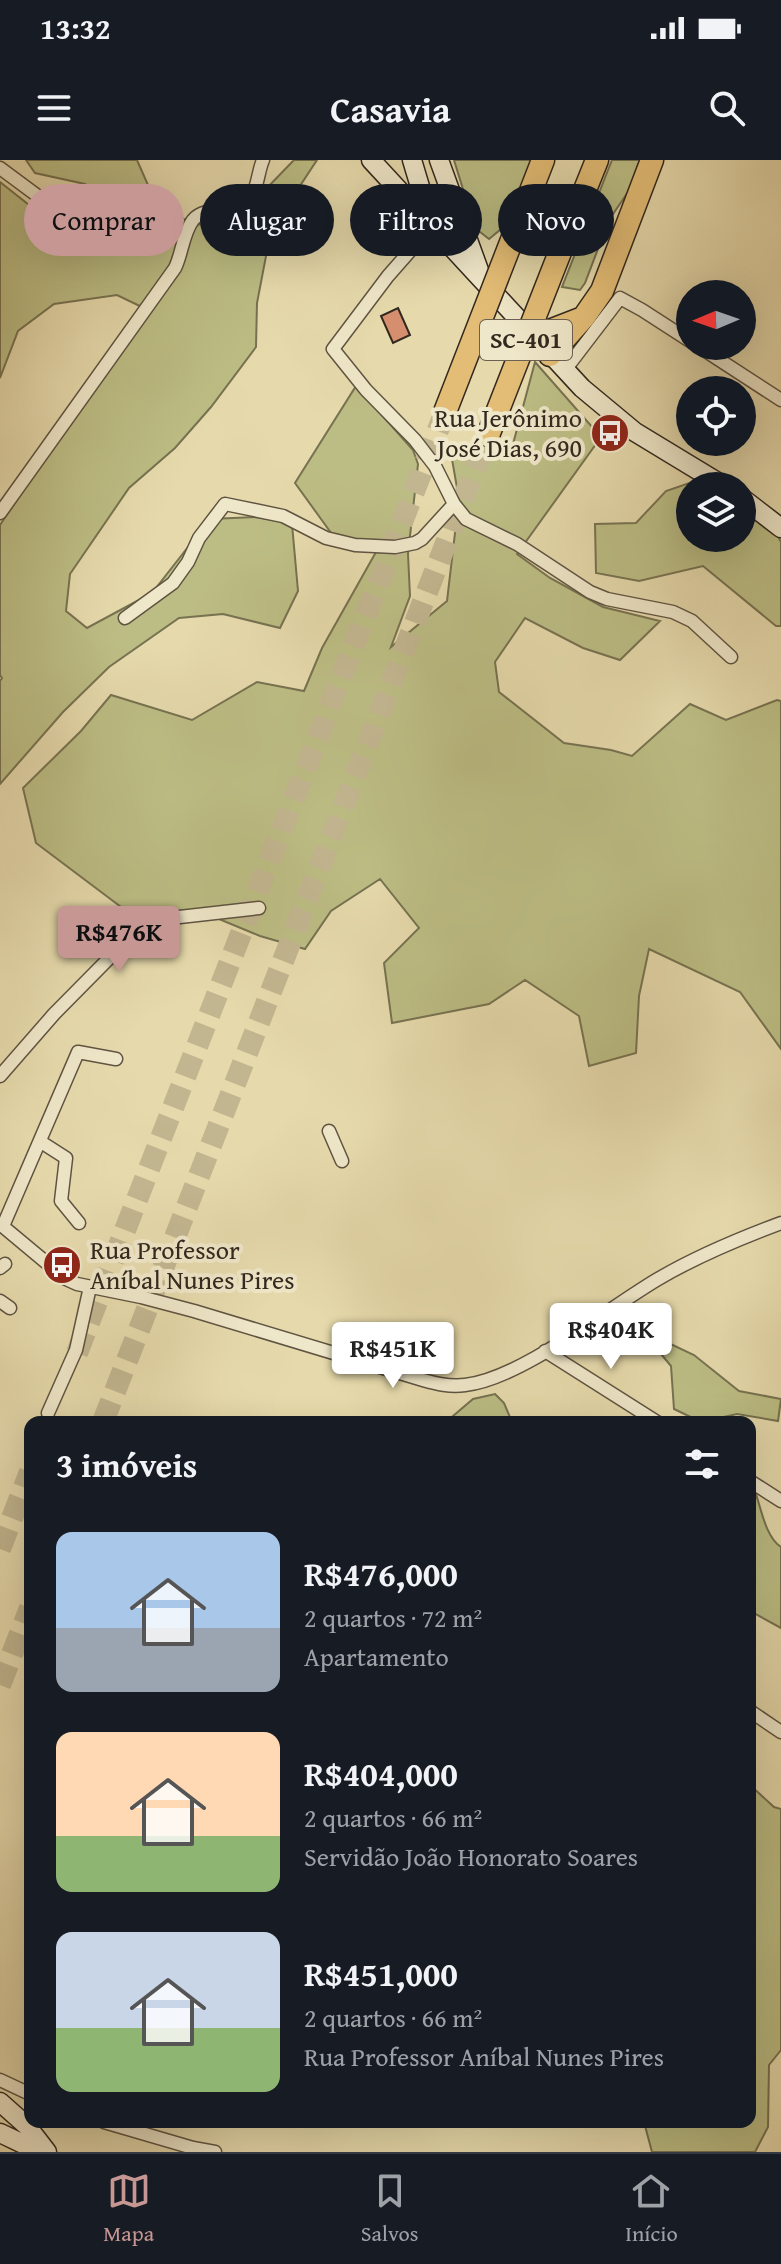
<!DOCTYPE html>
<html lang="pt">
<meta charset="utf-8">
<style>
:root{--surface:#171b24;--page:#20242c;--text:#f1f3f6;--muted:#9ea1a6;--line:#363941;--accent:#c59692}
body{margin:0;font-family:"Gentium Book Plus",serif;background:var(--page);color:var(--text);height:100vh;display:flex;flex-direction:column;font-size:30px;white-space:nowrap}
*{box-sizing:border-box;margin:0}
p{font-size:26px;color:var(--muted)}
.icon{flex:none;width:44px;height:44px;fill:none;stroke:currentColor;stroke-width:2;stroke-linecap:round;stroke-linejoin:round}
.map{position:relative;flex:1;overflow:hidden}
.details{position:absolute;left:24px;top:1256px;width:732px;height:712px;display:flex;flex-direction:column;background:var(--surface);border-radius:16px;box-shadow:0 8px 32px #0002}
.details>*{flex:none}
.banner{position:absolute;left:24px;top:24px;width:734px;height:72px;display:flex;gap:16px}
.needle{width:52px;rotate:268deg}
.controls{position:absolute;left:676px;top:120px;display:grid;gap:16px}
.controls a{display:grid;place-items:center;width:80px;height:80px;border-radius:50%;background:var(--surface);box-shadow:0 8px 32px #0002;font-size:40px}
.price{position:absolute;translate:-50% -68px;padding:0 18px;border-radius:8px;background:#fff;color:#222;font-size:26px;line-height:52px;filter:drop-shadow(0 2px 4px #0008)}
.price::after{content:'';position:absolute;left:50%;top:48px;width:24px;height:18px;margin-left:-12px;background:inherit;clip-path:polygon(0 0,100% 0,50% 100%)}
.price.selected{background:var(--accent);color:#111}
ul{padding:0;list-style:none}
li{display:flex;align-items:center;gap:24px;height:200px;padding:0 32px}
li span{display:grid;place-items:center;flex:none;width:224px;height:160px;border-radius:16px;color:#555}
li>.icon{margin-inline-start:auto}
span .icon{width:96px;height:96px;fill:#fffc;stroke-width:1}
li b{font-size:34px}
h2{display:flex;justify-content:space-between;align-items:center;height:96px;padding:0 32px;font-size:34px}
.chip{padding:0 28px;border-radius:36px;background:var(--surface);box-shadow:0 8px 32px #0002;font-size:28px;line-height:72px}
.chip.selected{background:var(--accent);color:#111}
.status{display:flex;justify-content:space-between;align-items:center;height:56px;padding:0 40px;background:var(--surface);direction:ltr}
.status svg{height:22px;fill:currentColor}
header{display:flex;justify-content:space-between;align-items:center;height:104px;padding:0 32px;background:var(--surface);font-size:36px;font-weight:700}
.tabs{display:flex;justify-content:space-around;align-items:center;height:112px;border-top:2px solid var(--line);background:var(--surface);font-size:22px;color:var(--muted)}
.tabs a{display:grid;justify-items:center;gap:4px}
.tabs .selected{color:var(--accent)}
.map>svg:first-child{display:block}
</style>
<div class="status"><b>13:32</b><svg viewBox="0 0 49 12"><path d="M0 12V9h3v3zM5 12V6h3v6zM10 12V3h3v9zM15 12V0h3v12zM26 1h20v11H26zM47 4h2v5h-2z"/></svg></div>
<header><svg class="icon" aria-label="menu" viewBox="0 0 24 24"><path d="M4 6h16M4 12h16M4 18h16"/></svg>Casavia<svg class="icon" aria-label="search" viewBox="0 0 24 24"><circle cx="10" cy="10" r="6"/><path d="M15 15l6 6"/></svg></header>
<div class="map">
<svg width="781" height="1992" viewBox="0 0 781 1992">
<rect width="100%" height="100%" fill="#e6daac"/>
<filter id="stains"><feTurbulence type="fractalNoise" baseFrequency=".0025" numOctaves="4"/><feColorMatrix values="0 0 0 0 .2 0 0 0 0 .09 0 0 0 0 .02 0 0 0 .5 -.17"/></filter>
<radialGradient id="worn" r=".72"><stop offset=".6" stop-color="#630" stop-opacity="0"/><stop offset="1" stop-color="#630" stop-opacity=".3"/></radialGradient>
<path fill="#bcbd84" stroke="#777251" stroke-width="2" d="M26,0H137L151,32L190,64L230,66L294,0H317L271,70L257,143L256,187L211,247L175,288L129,328L70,414L66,451L87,468L152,433L210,359L257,357L292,364L298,431L280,468L223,454L179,458L109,507L63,552L0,624V521L2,518L0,515V365L146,149L117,135L54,144L18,171L0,218V22L57,67L120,82L130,57L85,24L35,13Z
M454,0H533L512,60L489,79L475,68Z
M612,0H640L628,32L609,60L585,123L580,130L562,127Z
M535,202L601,277L517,394L550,418L603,447L660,461L620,500L583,488L525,458L495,502L499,532L564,583L611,590L632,596L690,544L726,560L777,540L781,541V889L740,832L649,789L639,836L636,893L589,906L579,856L525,820L489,844L392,863L384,803L419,768L380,719L331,751L305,789L260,776L207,754L133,756L36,683L23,628L81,571L111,535L192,560L257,522L304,531L322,488L376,392L334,377L295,323L356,226L413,290L418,304L408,394L410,436L391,487L447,441L459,339L450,288L513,284Z
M698,320L710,326H690V378H742V345L775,370L781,382V466H776L703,406L639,421L596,413L595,364L636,363L666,331Z
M641,1170L694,1195L739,1231L781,1239L778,1261L737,1254L701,1262L674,1249L671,1206Z
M495,1234L504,1243L512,1262H446L473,1239Z
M750,1318C760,1338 763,1376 781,1387V1468L750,1451Z
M750,1625L774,1647L781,1649V1890L769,1905L768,1967L755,1992H652L644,1962H750Z"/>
<path fill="#d58f6e" stroke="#32281e" stroke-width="2" d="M398,148L410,175L393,183L381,156Z"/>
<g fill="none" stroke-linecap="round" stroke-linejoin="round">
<path stroke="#c2b690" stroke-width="22" stroke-dasharray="22 11" stroke-linecap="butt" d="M77,1193L445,252
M103,1262L489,273
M0,1389L30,1312
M0,1525L30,1448"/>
<defs>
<path id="minor" d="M0,8L62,54
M432,66L388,116L333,189L366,230L415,280L435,306L454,344L466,359L517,384L590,432L607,439L673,452L692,461L731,497
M698,186L781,240
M565,210L620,138L642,150L690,181
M0,353L175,108C182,94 183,73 193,60C207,43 239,57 251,37C258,27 258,11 263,0
M125,458L173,423L188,402L199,378L225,344L283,356L326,378L355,385L395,387L415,383L422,379L454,344
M0,916L54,854L139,768L153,760L259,748
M329,971L342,1001
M41,982L66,998L61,1041L79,1063
M0,1064L66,1119L77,1124L141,1137L194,1151L423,1220C437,1224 450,1227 465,1225C521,1219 607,1149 658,1119C697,1096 738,1079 781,1063
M3,1066L78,892L116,899
M0,1108L5,1104
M0,1141L10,1148
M545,1191L657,1262
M48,1253L76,1190L90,1127
M750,1321L781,1341
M750,1551L781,1572
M0,1920L30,1934
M104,1962L193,1988L215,1992"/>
<path id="secondary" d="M371,0L582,228L635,272L724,326
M412,0L430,60
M439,0L480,113
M742,338L781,368
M0,1942L27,1966L47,1992
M0,1973L40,1992"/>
<path id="trunk" d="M517,67L543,0
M562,87L597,0
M534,177L583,158
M550,195L584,157L602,131L652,0"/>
</defs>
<use href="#minor" stroke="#5f5442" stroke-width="15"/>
<use href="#secondary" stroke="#32281e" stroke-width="21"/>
<use href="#trunk" stroke="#32281e" stroke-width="25"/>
<use href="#minor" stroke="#efe7c9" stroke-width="12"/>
<use href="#secondary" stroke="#efe7c9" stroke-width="18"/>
<use href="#trunk" stroke="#e3bd76" stroke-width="22"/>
<defs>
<path id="trunk-bridge" d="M445,252L517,67
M489,273L562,87"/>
</defs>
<use href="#trunk-bridge" stroke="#32281e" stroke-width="25" stroke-linecap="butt"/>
<use href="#trunk-bridge" stroke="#e3bd76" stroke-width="22"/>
</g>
<defs>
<symbol id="bus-disc" viewBox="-11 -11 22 22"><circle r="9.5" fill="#8f2418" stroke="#efe7c9"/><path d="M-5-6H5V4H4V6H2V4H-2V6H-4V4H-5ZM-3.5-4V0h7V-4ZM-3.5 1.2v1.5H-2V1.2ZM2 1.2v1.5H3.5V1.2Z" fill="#fff"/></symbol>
</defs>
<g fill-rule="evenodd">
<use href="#bus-disc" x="588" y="251" width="44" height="44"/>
<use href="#bus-disc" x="40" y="1083" width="44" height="44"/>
</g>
<g text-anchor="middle" stroke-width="8" stroke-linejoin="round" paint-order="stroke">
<rect fill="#efe7c9" stroke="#6b6151" stroke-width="2" x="480" y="160" width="92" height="40" rx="6"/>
<g font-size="24" font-weight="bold" fill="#32281e">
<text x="526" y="188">SC-401</text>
</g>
<g font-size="26" fill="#32281e" stroke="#efe7c9" text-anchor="end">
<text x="582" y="267">Rua Jerônimo<tspan x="582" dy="30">José Dias, 690</tspan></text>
<text x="90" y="1099" text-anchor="start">Rua Professor<tspan x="90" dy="30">Aníbal Nunes Pires</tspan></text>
</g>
</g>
<rect width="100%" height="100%" filter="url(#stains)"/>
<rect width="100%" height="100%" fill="url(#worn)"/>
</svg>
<div class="controls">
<a><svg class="needle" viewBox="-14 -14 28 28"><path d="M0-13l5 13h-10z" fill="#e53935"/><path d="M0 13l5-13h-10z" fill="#9ea1a6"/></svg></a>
<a><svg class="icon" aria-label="locate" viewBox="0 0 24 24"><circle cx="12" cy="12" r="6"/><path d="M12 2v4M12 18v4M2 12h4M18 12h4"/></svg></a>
<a><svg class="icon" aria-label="layers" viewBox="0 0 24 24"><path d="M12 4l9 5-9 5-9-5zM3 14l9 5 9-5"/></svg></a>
</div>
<b class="price selected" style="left:119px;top:814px">R$476K</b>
<b class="price" style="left:611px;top:1211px">R$404K</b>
<b class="price" style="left:393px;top:1230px">R$451K</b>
<div class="banner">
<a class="chip selected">Comprar</a>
<a class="chip">Alugar</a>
<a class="chip">Filtros</a>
<a class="chip">Novo</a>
</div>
<section class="details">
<h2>3 imóveis<svg class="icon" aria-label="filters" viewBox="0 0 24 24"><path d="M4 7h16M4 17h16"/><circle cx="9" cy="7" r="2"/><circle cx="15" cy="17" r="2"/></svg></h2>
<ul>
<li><span style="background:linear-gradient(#a9c7e8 60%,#9aa5b1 0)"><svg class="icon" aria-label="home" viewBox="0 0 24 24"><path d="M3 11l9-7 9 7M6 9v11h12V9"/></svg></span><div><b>R$476,000</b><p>2 quartos · 72 m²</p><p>Apartamento</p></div></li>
<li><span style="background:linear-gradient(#ffd9b3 65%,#8fb573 0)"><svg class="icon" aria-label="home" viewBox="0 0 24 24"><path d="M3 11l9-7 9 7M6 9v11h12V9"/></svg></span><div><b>R$404,000</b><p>2 quartos · 66 m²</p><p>Servidão João Honorato Soares</p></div></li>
<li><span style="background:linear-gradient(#c9d6e8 60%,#8fb573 0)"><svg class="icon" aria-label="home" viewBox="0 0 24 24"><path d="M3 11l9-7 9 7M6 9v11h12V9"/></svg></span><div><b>R$451,000</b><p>2 quartos · 66 m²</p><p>Rua Professor Aníbal Nunes Pires</p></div></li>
</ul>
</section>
</div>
<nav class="tabs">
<a class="selected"><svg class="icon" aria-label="map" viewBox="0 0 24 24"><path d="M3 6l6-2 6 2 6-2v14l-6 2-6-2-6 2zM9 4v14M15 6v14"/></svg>Mapa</a>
<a><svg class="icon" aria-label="saved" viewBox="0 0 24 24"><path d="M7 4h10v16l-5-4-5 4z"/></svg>Salvos</a>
<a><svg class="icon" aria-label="home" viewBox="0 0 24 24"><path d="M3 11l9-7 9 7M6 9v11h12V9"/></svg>Início</a>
</nav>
